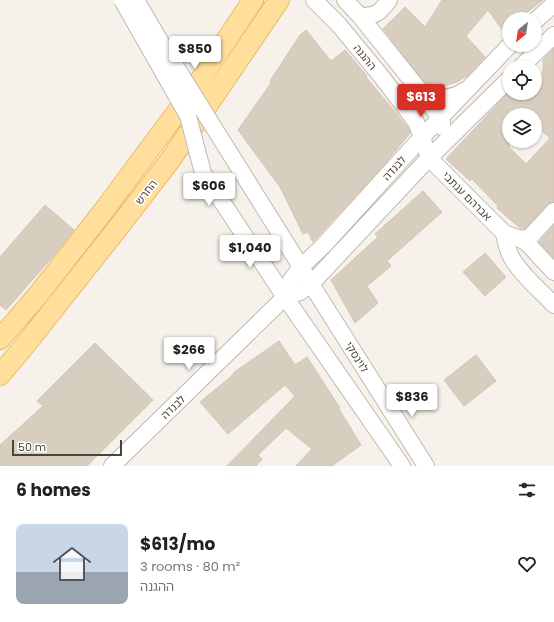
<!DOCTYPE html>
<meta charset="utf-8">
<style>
:root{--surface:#fff;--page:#f6f6f6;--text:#222;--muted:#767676;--line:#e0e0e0;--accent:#d93025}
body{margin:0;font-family:Poppins,"Noto Sans Hebrew",sans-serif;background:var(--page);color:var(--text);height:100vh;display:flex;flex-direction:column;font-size:15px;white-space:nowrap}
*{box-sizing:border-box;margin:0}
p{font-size:13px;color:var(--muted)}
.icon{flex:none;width:22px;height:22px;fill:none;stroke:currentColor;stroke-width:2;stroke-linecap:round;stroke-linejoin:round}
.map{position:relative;height:466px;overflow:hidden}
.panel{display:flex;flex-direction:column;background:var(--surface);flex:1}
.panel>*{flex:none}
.needle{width:26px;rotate:210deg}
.buttons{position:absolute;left:502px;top:12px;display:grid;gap:8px}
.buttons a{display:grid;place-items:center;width:40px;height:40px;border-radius:50%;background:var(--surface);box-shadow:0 1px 3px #0004;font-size:20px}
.scale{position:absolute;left:12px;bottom:10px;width:110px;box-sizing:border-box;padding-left:4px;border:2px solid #4b4338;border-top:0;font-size:11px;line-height:14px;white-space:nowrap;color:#4b4338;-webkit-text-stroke:3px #fff;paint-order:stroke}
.price{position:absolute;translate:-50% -34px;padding:0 9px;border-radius:4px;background:#fff;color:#222;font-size:13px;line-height:26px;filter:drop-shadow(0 1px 2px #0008)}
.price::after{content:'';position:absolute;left:50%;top:24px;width:12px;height:9px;margin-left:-6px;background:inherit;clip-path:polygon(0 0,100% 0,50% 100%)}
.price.on{background:var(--accent);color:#fff}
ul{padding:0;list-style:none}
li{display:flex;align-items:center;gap:12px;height:100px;padding:0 16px}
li+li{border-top:1px solid var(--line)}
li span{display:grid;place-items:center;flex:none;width:112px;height:80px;border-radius:8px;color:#555}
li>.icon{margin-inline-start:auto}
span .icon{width:48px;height:48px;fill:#fffc;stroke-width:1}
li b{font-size:17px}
h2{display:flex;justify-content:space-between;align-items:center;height:48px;padding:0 16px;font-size:17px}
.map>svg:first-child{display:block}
</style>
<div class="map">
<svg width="554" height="466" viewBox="0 0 554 466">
<rect width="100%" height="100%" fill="#f6f2eb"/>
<path fill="#d8cec0" stroke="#d3c5b3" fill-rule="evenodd" d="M442,0H543L525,14L527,16L526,19H509V36H507L488,10L466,36L485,57L467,76L457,82L447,85L438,86L425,83L383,29L405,7L425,27Z
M306,30L331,61L345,50L367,76L366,77L409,129L410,133L384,165L313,242L308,232L303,234L280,187L238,130L271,83L270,81L300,35Z
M554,48V202H551L547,205L525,229H521L497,208L498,206L472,179L470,181L446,159L508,93H535V68L543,75V60ZM509,115H535V125L550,138L526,164L509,147Z
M423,191L442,212L387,261L391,266L367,286L378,303L355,323L331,280L378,237L375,234Z
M45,205L74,230L56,253L6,310L0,305V257Z
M554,225V258L539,242Z
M485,253L506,277L485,296L463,272Z
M279,341L295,365L307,357L340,408L339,409L361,445L332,466H296L312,449L286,428L258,455L262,459L256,466H227L295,396L285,385L228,434L200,402L234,374L233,373Z
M95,343L153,400L87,466H0V445L43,406L37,401Z
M476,355L496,381L464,406L444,380Z"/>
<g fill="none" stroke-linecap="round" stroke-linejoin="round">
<defs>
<path id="minor" d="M314,0L339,25L381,76L416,122L422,137L429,158L504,233L520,239L527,243L554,272
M345,0L360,16L420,91L440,118L442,122V127
M360,16C376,16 380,13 389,0
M535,21L554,4
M521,67L554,35
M420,91C434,100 449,100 464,91
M231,155L301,267L311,284L426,466
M203,173L285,297L402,466
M504,233C505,240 507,246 509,252C515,269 541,291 554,305
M520,239L528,238L530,237L554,211
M285,297L300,292L311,284L429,158L509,79
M112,466L285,297L291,280L301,267L324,245L422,137L510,45"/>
<path id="major" d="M0,339L38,295L105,209L197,85L253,0
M0,375L22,349L121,224L171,159L279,0"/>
</defs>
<use href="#minor" stroke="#c2baad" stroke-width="18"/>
<use href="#major" stroke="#e9bd66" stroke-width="22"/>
<use href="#minor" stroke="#fff" stroke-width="16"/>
<use href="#major" stroke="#ffdf9b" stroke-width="20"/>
<defs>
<path id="minor-bridge" d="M122,0L188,116L203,173
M136,0L166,51L231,155"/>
</defs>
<use href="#minor-bridge" stroke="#c2baad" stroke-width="18" stroke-linecap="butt"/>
<use href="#minor-bridge" stroke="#fff" stroke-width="16"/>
</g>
<g text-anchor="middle" stroke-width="3.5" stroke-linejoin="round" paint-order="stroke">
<g font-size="11" fill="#4b4338" stroke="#fff">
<text transform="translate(365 57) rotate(51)" y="4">ההגנה</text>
<text transform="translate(394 168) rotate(-48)" y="4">לבנדה</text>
<text transform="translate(146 192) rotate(-52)" y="4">החרש</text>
<text transform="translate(467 196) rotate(45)" y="4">אברהם ענתבי</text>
<text transform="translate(357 357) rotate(58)" y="4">לוינסקי</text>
<text transform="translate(173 407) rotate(-44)" y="4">לבנדה</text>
</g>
</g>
</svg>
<div class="buttons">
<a><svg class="needle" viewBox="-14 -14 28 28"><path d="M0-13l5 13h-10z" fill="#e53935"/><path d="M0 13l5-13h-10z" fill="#767676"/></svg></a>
<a><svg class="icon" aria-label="locate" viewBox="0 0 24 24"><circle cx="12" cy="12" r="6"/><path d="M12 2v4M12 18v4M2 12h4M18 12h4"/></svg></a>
<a><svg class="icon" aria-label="layers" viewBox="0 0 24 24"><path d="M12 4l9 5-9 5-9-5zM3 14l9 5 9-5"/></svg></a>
</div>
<div class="scale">50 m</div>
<b class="price" style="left:195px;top:70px">$850</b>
<b class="price on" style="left:421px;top:118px">$613</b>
<b class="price" style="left:209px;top:207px">$606</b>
<b class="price" style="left:250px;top:269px">$1,040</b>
<b class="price" style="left:189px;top:371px">$266</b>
<b class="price" style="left:412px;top:418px">$836</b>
</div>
<section class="panel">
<h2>6 homes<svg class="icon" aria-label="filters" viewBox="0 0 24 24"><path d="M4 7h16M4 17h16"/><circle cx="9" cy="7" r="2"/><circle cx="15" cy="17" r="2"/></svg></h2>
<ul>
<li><span style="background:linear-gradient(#c9d6e8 60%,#9aa5b1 0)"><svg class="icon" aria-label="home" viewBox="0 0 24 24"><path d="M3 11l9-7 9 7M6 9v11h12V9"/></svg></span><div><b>$613/mo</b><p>3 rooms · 80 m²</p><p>ההגנה</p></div><svg class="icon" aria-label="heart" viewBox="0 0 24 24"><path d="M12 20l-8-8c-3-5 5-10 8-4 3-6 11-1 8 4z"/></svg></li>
</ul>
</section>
